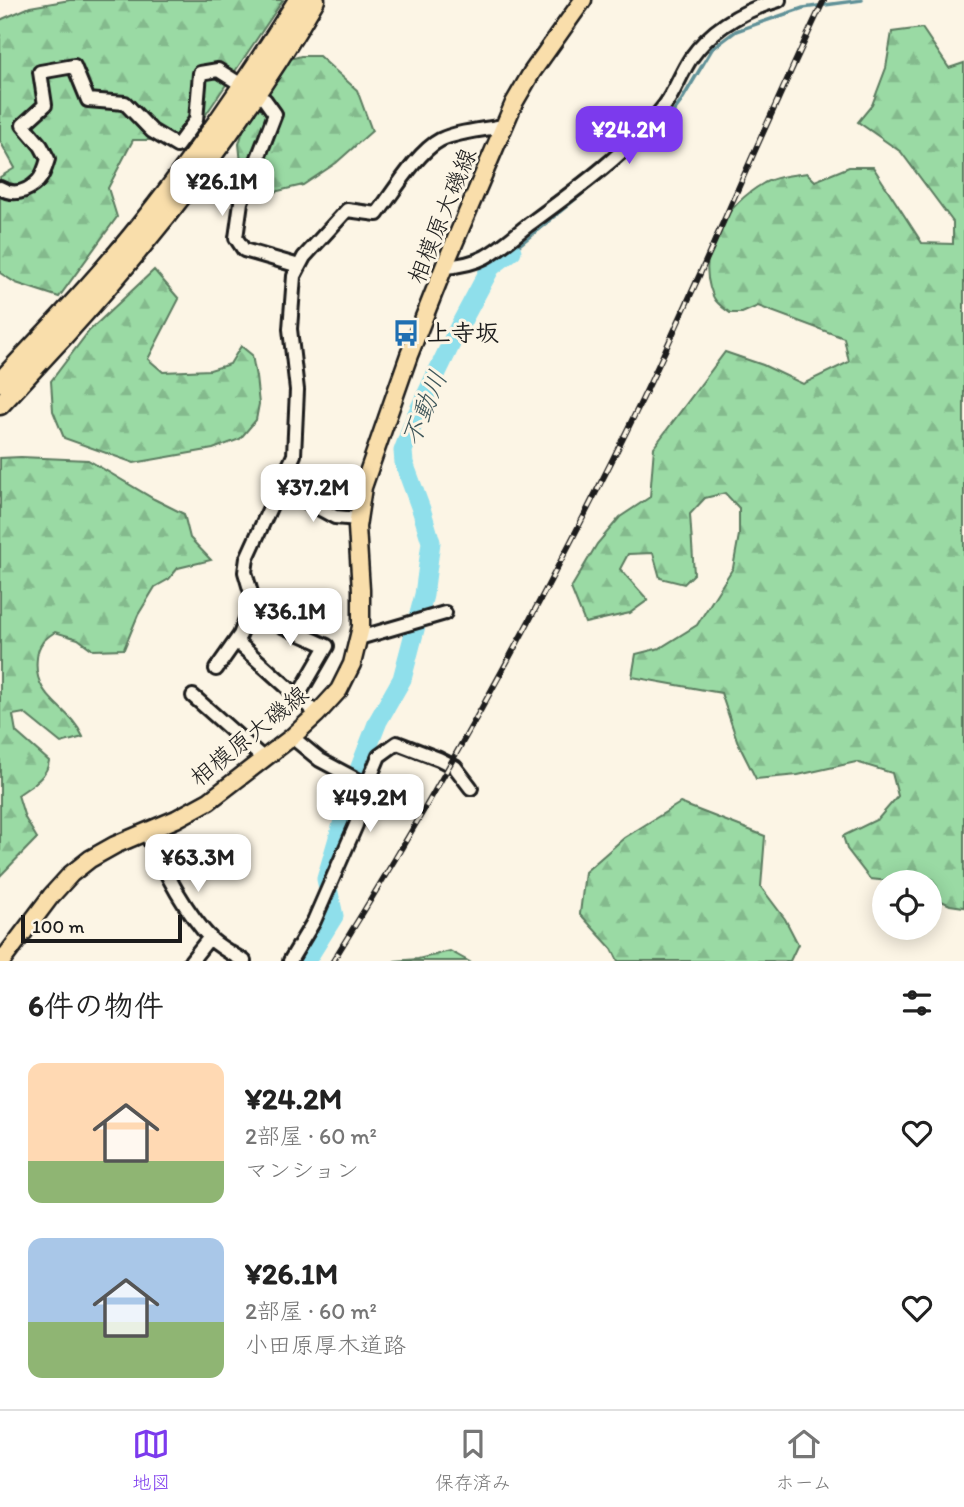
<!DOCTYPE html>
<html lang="ja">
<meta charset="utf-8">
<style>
:root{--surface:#fff;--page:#f6f6f6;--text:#222;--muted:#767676;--line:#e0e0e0;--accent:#7c3aed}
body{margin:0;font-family:Itim,"Klee One",sans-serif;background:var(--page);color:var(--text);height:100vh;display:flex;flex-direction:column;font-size:26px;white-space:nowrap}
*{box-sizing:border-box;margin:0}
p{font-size:23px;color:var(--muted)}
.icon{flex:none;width:38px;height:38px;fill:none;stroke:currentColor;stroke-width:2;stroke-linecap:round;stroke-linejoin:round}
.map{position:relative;height:961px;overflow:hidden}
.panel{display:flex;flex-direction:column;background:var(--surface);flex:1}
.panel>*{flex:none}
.tools{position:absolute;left:872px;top:870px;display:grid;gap:14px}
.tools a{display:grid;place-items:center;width:70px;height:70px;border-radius:50%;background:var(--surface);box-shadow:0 4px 18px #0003;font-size:35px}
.scale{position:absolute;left:21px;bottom:18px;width:161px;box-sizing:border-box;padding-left:7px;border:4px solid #1c1c1c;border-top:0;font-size:19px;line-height:24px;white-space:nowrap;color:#1c1c1c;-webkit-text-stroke:5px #fcf5e5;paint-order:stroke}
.price{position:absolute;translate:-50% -60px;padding:0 16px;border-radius:14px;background:#fff;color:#222;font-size:23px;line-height:46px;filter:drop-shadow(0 2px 4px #0008)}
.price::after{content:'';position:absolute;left:50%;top:42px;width:21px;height:16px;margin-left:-10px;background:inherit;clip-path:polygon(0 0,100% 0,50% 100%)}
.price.current{background:var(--accent);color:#fff}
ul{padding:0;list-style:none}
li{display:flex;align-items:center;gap:21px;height:175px;padding:0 28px}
li span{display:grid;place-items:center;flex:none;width:196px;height:140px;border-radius:14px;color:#555}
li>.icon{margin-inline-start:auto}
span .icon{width:84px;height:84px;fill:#fffc;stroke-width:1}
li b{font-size:30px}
h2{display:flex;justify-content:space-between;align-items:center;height:84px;padding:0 28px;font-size:30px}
.dock{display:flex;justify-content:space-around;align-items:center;height:98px;border-top:2px solid var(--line);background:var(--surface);font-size:19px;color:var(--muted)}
.dock a{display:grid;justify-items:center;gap:4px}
.dock .current{color:var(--accent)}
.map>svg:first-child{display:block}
</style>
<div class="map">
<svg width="964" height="961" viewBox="0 0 964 961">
<defs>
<pattern id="forest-firs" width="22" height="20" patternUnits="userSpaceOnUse" patternTransform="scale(1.75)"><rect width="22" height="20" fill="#9adaa4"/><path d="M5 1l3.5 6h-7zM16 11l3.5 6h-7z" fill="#84ba8d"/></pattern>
</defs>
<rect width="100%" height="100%" fill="#fcf5e5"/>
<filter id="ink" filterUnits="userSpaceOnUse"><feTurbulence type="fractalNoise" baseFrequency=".0143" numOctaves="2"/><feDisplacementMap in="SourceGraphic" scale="14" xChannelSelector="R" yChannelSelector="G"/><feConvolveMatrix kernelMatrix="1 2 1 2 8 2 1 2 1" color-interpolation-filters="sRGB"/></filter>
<g filter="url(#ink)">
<path fill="url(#forest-firs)" stroke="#5b7b60" stroke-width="2" d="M70,0H283L184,147L150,140H133L108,188L117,217L59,297L16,283L0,273V177L15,168L0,141V20L30,7Z
M922,28L949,68L964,63V907L950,905L929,895V882H899L870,879L847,849L843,836L878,819L898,796L892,773L856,762L798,775L756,779L738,743L721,693L632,677L636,654L660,648L697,625L733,568L739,535V508L725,493L705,498L690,514L694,574L684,584L660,578L653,553L628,554L620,569L648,600L630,613L585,623L571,588L597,544L620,517L650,497L654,447L725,352L763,365L803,384L849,362L844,338L758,306L742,313H730C725,309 717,304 714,298C712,295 712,291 710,288C698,246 729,203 764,183C777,176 793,175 807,173L815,181L849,167H873L922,243L953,244V222L901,152L858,122L872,105L886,68L892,32Z
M301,56H319L357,90L372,131L336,163L303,185L274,192L252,181L241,163L239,144L245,124L290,59Z
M154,270L179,299L148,359L163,372L210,370L230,364L241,346L252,355L256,377L259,404L256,420L240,439L213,449L134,463L64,438L53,411L51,381L89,331Z
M21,457L88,460L154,499L184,514L190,538L211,560L178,568L169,579L155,587L138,615L124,649L93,650L78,639L55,632C44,639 38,645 37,658C32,699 70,706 83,737L61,743L24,713L13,715L16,732L49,761C47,778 30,786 18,795L25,818L37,838L0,876V458Z
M680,803L765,836L761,887L785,919L798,944L790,961H618L612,949L580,914L585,872L624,838Z
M450,951L468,961H394L418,959Z"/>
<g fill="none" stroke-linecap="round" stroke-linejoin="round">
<path stroke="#619198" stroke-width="3.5" d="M512,251L660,130L680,103L712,49L736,31L803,8L862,0"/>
<path stroke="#8fdfeb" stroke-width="19" d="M306,961L334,916L326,879L355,780L378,721L402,679L424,595L431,542L422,512L404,463L403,451L416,416L460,325L491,267L512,251"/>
<defs>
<path id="minor" d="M265,100L275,114L241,202L236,238L244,250L299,266
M0,188C13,196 27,192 38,181C43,176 46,166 48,159L41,146L23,125L45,105L40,72L74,66L88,100L125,103L152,131L177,146L196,120L200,73L218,70L237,82
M444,267C458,266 472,264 485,257C500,249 514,236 528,225C576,190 629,152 665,105C675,91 681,73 691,58C712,28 744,10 779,0
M280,487L335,517L358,519
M249,611L327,646L298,696
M359,638L445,613
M236,641L317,714
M216,669L240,635L249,611L252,596L245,572L247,558L294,455L297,390L290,329L294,276L304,257L347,210L377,214C393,193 417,152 440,140C456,132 486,129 504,126
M193,696L264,759
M292,737L320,760L367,785
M146,833C165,871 183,909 212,940C221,948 234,955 244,961
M191,961L210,937
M290,961L314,921L356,825L367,785L379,756L397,743L439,759L455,767L471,788"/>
<path id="major" d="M2,961L51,896L71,874L90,859L115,845L176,819L209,801L292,737L317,714L339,690L352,664L361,627V590L357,527L363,487L409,355L444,267L514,103L532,72L583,0"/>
<path id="highway" d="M0,382C47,331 96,281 139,227C197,155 249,78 298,0
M0,405C21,383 41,360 62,338C157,234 244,122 315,0"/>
</defs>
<use href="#minor" stroke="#1c1c1c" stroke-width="18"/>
<use href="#major" stroke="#1c1c1c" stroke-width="21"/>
<use href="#highway" stroke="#1c1c1c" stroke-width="23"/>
<use href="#minor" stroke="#fcf5e5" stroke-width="12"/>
<use href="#major" stroke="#f9deab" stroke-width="16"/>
<use href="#highway" stroke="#f9deab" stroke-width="18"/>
<defs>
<path id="rail" d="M333,961C446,780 548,592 642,400C705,268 761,132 824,0"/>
</defs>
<use href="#rail" stroke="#1c1c1c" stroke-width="6"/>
<use href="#rail" stroke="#fcf5e5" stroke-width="3.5" stroke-dasharray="10" stroke-linecap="butt"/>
</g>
</g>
<defs>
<symbol id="bus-bare" viewBox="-9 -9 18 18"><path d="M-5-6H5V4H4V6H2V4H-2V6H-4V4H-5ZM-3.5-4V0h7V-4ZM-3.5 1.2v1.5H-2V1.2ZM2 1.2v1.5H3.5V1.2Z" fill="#1f6fb2" stroke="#fcf5e5" stroke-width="2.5" paint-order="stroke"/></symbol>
</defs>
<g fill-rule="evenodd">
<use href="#bus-bare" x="387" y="314" width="38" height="38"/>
</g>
<g text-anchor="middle" stroke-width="6" stroke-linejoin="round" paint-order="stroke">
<g font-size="24" fill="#1c1c1c" stroke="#fcf5e5">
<text transform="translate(442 216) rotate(-68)" y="8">相模原大磯線</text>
<text transform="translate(249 736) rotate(-39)" y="8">相模原大磯線</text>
</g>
<g font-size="24" font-weight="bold" fill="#1c1c1c" stroke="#fcf5e5" text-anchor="start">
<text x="427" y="341">上寺坂</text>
</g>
<g font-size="26" font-style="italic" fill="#3e565a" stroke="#fcf5e5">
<text transform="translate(424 408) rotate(-67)" y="9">不動川</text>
</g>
</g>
</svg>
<div class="tools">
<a><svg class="icon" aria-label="locate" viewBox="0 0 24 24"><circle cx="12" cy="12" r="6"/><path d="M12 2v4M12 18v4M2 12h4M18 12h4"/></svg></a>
</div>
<div class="scale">100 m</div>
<b class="price current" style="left:629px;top:166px">¥24.2M</b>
<b class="price" style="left:222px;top:218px">¥26.1M</b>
<b class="price" style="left:313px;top:524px">¥37.2M</b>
<b class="price" style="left:290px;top:648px">¥36.1M</b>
<b class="price" style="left:370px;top:834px">¥49.2M</b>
<b class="price" style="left:198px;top:894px">¥63.3M</b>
</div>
<section class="panel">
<h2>6件の物件<svg class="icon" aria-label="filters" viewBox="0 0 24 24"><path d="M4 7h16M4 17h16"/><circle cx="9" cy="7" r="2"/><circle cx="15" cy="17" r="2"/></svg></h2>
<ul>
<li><span style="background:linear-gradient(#ffd9b3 70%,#8fb573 0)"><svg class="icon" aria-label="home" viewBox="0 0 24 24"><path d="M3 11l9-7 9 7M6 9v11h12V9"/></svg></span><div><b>¥24.2M</b><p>2部屋 · 60 m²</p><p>マンション</p></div><svg class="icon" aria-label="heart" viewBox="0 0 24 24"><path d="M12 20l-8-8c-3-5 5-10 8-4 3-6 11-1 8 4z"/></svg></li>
<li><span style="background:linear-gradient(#a9c7e8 60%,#8fb573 0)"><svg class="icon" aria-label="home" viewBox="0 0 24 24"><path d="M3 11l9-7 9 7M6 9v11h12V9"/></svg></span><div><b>¥26.1M</b><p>2部屋 · 60 m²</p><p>小田原厚木道路</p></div><svg class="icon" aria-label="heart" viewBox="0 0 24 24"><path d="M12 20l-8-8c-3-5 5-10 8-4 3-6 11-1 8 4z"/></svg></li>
</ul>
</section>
<nav class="dock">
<a class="current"><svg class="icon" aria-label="map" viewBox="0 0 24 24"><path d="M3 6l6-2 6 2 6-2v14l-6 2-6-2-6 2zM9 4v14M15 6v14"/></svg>地図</a>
<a><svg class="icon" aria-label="saved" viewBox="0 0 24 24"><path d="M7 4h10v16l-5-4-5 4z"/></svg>保存済み</a>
<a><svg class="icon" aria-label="home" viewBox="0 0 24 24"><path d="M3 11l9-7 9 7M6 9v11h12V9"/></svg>ホーム</a>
</nav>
